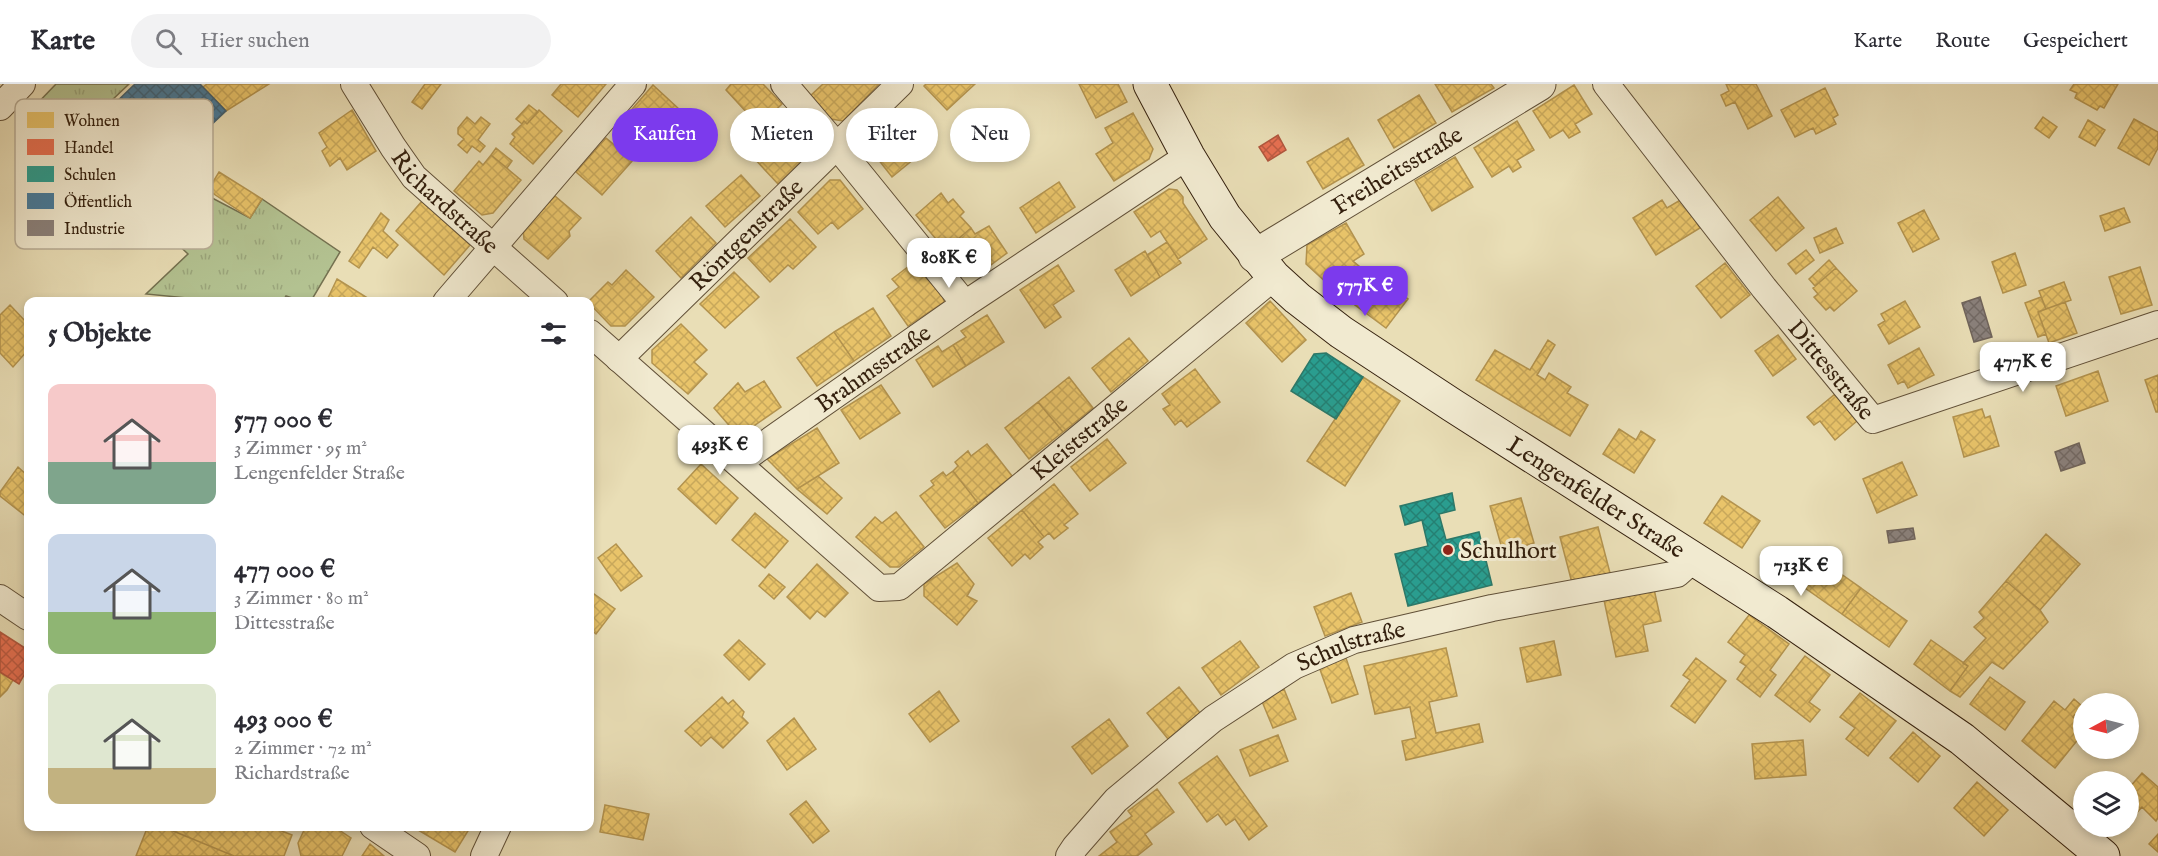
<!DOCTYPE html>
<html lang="de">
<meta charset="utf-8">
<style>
:root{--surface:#fff;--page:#f2f2f3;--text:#2b2b33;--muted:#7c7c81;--line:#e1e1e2;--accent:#7c3aed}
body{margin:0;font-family:"IM FELL English",serif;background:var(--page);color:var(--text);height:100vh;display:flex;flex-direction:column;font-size:22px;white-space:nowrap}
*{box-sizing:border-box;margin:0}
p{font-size:20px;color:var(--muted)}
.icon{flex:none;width:33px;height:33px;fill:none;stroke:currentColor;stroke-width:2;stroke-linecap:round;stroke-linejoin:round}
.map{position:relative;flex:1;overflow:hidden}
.sheet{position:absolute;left:24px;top:213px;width:570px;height:534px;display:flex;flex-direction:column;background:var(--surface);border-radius:12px;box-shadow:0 3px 9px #0003}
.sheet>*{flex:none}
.top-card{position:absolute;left:612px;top:24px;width:570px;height:54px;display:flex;gap:12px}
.needle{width:39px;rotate:263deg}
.fabs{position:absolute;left:2073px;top:609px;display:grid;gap:12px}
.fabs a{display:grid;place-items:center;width:66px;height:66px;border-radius:50%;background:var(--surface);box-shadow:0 3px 9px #0003;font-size:30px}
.price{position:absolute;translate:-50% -51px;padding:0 14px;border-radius:12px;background:#fff;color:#222;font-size:20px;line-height:39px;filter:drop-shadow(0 2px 3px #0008)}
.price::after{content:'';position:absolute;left:50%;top:36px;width:18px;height:14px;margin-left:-9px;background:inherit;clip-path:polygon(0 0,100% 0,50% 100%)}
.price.current{background:var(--accent);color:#fff}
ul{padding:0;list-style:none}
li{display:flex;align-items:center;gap:18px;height:150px;padding:0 24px}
li span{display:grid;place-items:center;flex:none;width:168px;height:120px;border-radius:12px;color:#555}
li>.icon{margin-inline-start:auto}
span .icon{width:72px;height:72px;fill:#fffc;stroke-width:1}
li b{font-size:26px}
h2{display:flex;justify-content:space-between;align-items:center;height:72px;padding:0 24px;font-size:26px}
.tag{padding:0 21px;border-radius:27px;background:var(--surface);box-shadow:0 3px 9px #0003;font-size:21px;line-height:54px}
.tag.current{background:var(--accent);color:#fff}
header{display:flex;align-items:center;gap:36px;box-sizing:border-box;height:84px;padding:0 30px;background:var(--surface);border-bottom:2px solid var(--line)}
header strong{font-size:28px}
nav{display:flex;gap:33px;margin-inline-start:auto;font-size:21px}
.search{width:420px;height:54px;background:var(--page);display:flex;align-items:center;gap:15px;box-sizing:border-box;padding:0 21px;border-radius:33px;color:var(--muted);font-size:22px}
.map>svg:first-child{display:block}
</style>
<header>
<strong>Karte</strong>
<div class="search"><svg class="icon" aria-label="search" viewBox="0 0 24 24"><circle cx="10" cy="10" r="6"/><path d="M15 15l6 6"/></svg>Hier suchen</div>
<nav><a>Karte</a><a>Route</a><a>Gespeichert</a></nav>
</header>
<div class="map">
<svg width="2158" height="772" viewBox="0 0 2158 772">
<defs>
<pattern id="grass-tufts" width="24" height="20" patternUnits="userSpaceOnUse" patternTransform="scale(1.5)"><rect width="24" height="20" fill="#b3c291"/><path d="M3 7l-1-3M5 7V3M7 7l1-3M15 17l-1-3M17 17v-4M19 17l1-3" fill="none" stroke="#9ba67c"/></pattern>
<pattern id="homes-cross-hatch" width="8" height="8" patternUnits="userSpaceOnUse" patternTransform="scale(1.5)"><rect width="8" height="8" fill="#e9c46a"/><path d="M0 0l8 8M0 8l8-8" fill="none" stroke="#c8a85b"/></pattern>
<pattern id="shops-cross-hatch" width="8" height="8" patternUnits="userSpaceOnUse" patternTransform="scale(1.5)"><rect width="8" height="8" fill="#e76f51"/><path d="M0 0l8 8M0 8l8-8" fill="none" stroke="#bc5b42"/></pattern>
<pattern id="schools-cross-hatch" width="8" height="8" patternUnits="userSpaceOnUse" patternTransform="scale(1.5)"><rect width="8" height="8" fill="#2a9d8f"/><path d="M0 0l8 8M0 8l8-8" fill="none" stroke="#258073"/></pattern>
<pattern id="public-cross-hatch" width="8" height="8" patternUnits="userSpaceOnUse" patternTransform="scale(1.5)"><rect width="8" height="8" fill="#457b9d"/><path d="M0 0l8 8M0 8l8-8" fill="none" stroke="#3a647e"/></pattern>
<pattern id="industry-cross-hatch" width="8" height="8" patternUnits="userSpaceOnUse" patternTransform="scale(1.5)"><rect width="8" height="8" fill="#8a817c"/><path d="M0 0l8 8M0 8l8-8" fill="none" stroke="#726964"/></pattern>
</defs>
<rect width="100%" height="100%" fill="#e9deb6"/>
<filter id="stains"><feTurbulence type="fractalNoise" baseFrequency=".00333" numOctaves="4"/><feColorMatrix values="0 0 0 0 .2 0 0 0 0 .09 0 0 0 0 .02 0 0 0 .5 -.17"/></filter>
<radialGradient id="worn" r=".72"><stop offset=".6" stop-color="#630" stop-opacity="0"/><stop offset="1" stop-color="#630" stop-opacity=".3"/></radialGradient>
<path fill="url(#grass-tufts)" stroke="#747150" stroke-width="1.5" d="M56,0H129L74,52L131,110L172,145L199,107L250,134L262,115L340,168L311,217H301L286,212L283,217L228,218L146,210L188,170L33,24Z"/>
<path fill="url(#homes-cross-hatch)" stroke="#b3934e" stroke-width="1.5" d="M207,0H269L226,27L203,3Z
M425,0H441L422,25L412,18Z
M561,0H606L578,33L552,11Z
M731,0H763L782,20L759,42L726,6Z
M823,0H879L843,37L831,35L810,12Z
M926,0H975L947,26L924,2Z
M1079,0H1118L1127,18L1096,34Z
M1435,0H1491L1494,4L1452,28Z
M1726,0H1756L1772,32L1748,45L1735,18L1726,22L1721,11L1729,7Z
M2074,0H2118L2104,24L2100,22L2097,26L2075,14L2077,9L2070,6Z
M653,1L679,25L647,64L620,39Z
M1574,1L1592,30L1575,40L1580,48L1569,54L1563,46L1550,54L1533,27Z
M1825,4L1838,31L1833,34L1836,40L1816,50L1813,44L1795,53L1781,26Z
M1419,11L1436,39L1394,64L1378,36Z
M529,21L538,28L527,40L524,37L522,40L516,35Z
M352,26L376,67L347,86L340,74L330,82L322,67L327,63L319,49Z
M539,26L562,47L533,80L510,60L515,53L512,50L522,40L524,37L527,40Z
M1133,29L1153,65L1149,75L1114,97L1096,70L1113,59L1105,44Z
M792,31L813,53V66L778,100L751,71Z
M902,31L924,58L916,64L920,70L892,93L870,65L871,56Z
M467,33L475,40L481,33L490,40L478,56L485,62L480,68L472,62L467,69L458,61L464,55L458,50V44Z
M2043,33L2057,43L2049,54L2035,44Z
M2134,35L2158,48V64L2149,81L2118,64Z
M2088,36L2105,46L2095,62L2079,53Z
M1517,37L1534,66L1517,76L1521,83L1513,88L1509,82L1492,93L1474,64Z
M606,54L633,76L602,111L576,88Z
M1348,54L1364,81L1323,105L1307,78Z
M496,64L512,77L507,84L491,71Z
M491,71L521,96L493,129L482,131L454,107L479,77L483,81Z
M1455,73L1473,103L1432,127L1415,97Z
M219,88L262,115L250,134L208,106Z
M741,91L760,112L725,143L706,122Z
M830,96H840L863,125L838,145L832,138L818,150L798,128Z
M1059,98L1075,123L1036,149L1020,124Z
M1169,105L1177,106L1183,113V119L1207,155L1178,175L1160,147L1151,153L1134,128Z
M941,109L948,119L953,115L964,128L960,132L971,144L945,166L916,131Z
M555,112L581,134L569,147L570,152L548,175L524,155L523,145Z
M1778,113L1804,144L1776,167L1750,136Z
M1682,115L1700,144L1656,171L1633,134L1662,116L1667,124Z
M422,117L470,161L444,191L396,147Z
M2124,124L2130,138L2105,147L2100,132Z
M1924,126L1939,155L1913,168L1898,139Z
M381,129L389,136L383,147L398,161L387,174L373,163L359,184L349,177Z
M691,133L716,159L681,194L656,167Z
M790,135L816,163L793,185L788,181L770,198L748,174Z
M1346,139L1364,170L1353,177L1365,187L1342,213L1306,180L1307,161Z
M989,142L1007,169L976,192H967L945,166L971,144L975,150Z
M1836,144L1843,159L1820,169L1814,154Z
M1167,158L1181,179L1160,193L1147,171Z
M1806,166L1814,176L1796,190L1788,180Z
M1145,167L1160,193L1131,212L1115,186Z
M2015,169L2026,201L2003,209L1992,178Z
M922,172L940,198L944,218L908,242L887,212L899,203L892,195Z
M1829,176L1836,184L1815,202L1809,195Z
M1725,179L1750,211L1721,234L1696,202Z
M1058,181L1074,207L1053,221L1061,233L1045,244L1020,206Z
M2140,183L2152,221L2121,230L2109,193Z
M1836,184L1857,207L1834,227L1830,223L1826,226L1814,213L1818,210L1813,204Z
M626,186L654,213L625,242H611L588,218L608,198L612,201Z
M734,188L759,213L725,244L700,220Z
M1376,192L1408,215L1386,244L1355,221Z
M337,195L374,218H326Z
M2064,198L2071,216L2046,225L2039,207Z
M2041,213L2046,225L2038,228L2046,250L2038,253L2025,219Z
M1270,217L1306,256L1282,278L1246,239Z
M1905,217L1920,243L1889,260L1878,241L1885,237L1881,230Z
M2065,218L2077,249L2049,259L2038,228Z
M10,221L28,240V266L13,283L0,269V231Z
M873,224L891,252L854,277L834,248Z
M987,231L1004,258L966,282L953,261L966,253L961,247Z
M681,240L707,266L694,278L707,290L688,310L652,279V266Z
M834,248L854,277L817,302L797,274Z
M1778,251L1796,275L1773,292L1755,267Z
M1129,254L1148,277L1111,308L1092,284Z
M1548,256L1555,261L1537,291L1545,296L1549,289L1571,303L1567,309L1588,321L1570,352L1476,296L1495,266L1530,286Z
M953,261L966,282L933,303L916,276L938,262L942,268Z
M1919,264L1934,291L1908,304L1904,297L1898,300L1888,281Z
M1195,285L1220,318L1187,343L1181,336L1175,341L1163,325L1170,321L1162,310Z
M2098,287L2108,317L2066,332L2056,302Z
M2158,291V328H2156L2145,296Z
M1069,293L1093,324L1063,348L1038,318Z
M1363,293L1400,317L1345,402L1307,377Z
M764,297L781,323L748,346L734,347L714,324L738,299L745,308Z
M881,301L900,329L860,355L841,326Z
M1835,310L1857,337L1835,356L1820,337L1814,341L1807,333Z
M1038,318L1063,348L1029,375L1005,344Z
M1982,325L1985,334L1990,332L1999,362L1964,373L1953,333Z
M817,344L839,379L797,405L767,375Z
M1619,345L1636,356L1641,347L1655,356L1634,389L1603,370Z
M1107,355L1126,379L1090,407L1071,383Z
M987,360L1012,392L978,419L953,387L958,382L955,378L968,367L971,372Z
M1902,378L1917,411L1877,429L1863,395Z
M701,380L738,414L716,440L678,405Z
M18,383L28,392V434L0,412V408Z
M953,387L978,419L945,444L920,412L934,401L931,397L943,388L946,392Z
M818,392L842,414L827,430L797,405Z
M1054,400L1078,430L1064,441L1068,444L1054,455L1049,449L1044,453L1022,426Z
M1722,412L1760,437L1742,464L1704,439Z
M1521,414L1534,459L1503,468L1490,422Z
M1022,426L1044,453L1038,458L1043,463L1030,475L1025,470L1012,482L988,454Z
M896,428L924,463L899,483H890L856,453L875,433L882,439Z
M755,429L788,457L765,484L732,456Z
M1598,443L1610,489L1572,499L1560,453Z
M2046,450L2080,480L2040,526L2006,497Z
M616,460L642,492L621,507L598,474Z
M1824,478L1861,504L1842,530L1805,504Z
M957,479L974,500L967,512L977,517L957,541L924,512V500Z
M817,480L848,509L825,533L817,527L810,535L787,513Z
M769,490L785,503L774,515L759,502Z
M2006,497L2040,526L2048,538L2003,585L1992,578L1960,613L1950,607L1968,582L1963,579L1986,554L1974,543L1984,534L1979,528Z
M1861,504L1907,537L1889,563L1842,530Z
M1654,505L1661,537L1643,541L1648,567L1616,573L1604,516Z
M590,507L615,525L596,550L590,545Z
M1351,509L1362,538L1325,552L1314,523Z
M1749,531L1789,560L1770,586L1776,591L1760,613L1737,595L1746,582L1740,578L1745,571L1728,558Z
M739,556L765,580L749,596L724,571Z
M1931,556L1968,582L1950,607L1914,580Z
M1240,557L1259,583L1221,611L1202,584Z
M1554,557L1561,591L1527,598L1520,564Z
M1446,564L1457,612L1429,618L1436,649L1479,640L1483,658L1406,676L1402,657L1416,654L1410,623L1375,630L1364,582Z
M1345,571L1358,610L1332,619L1318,580Z
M1805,572L1830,591L1809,618L1820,626L1810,638L1775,611Z
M1696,574L1726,597L1695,639L1671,622L1690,596L1683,591Z
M0,588L13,596L7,606L0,613Z
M1990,593L2025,618L2005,646L1970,620Z
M1179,603L1200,629L1168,655L1147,629Z
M1284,605L1296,635L1273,644L1261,615Z
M939,607L959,637L930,658L909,630Z
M1860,609L1896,637L1868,672L1846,655L1855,644L1840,633Z
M722,613L728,620L733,616L744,628L742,633L748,639L723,664L711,653L701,662L685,647Z
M2074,615L2082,622L2073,633L2084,642V648L2055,684L2022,657L2054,617L2065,626Z
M794,634L816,665L787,686L767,657Z
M1109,635L1128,662L1092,690L1072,663Z
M1913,648L1940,672L1918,698L1890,674Z
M1278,651L1288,677L1250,692L1240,666Z
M1803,656L1806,691L1755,695L1752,660Z
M1217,672L1267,742L1249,756L1235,735L1226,741L1218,730L1207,738L1179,699Z
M2142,689L2158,703V734L2156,737L2142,723L2128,738V705Z
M1977,698L2008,726L1984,752L1954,724Z
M1157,705L1174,728L1145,750L1152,760L1137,772H1099L1117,758L1110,748L1132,732L1128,727Z
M806,717L829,747L813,759L790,730Z
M605,721L649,730L643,756L600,748Z
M148,742H161L234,772H136Z
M161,742H269L292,751L284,772H234Z
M306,742H333L351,754L342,772H301L298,759Z
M420,742H471L455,768L418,746Z
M2158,750V768L2149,760Z
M370,760L384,772H362Z"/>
<path fill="url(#shops-cross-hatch)" stroke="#b1573d" stroke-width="1.5" d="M1278,51L1286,66L1268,77L1259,63Z
M0,548L28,566V584L19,600L0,588Z"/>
<path fill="url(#schools-cross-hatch)" stroke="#2d7868" stroke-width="1.5" d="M1326,269L1363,293L1336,335L1291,307L1314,270Z
M1452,409L1455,426L1439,430L1446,456L1479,448L1492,501L1408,522L1395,470L1428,462L1422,436L1405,441L1400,422Z"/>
<path fill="url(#public-cross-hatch)" stroke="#406072" stroke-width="1.5" d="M135,0H200L226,27L208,44L199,34L131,100L83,50Z"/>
<path fill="url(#industry-cross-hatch)" stroke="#70645b" stroke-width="1.5" d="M1980,213L1992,253L1974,258L1962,219Z
M2079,359L2085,379L2061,387L2055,368Z
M1913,444L1915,455L1889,459L1887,447Z"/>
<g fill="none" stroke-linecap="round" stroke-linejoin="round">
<defs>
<g id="minor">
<path id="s1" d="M354,0L393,63L414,93L555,218"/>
<path d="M784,0L837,62L965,220"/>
<path id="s2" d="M1606,0L1764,204L1873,336L2158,240"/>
<path d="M0,23L22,0"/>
<path d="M446,218L633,0"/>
<path id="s3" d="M590,249L879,504L899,503L1274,193"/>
<path id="s4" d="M619,275L900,0"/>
<path id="s5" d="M738,379L965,220L1188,72"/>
<path d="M0,514L28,533"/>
<path d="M373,742L417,772"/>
<path d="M484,772L498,742"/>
<path id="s6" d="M1069,772L1075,763L1116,716L1213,635L1294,582L1354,556L1492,524L1677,490L1695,474"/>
</g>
<g id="tertiary">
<path id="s7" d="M1255,172L1539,0"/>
</g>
<g id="secondary">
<path id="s8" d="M1150,0L1188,72L1225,133L1274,193L1297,214L1341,248L1452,321L1777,528L1962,655L2103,772"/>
</g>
</defs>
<use href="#minor" stroke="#615038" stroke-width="28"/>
<use href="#tertiary" stroke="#615038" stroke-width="35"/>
<use href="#secondary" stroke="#34200e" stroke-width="35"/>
<use href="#minor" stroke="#f1ead0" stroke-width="26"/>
<use href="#tertiary" stroke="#f1ead0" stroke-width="33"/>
<use href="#secondary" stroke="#f1ead0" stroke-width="33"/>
</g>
<circle fill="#8f2418" stroke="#f1ead0" stroke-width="2" cx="1448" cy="466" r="6"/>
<g text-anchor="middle" stroke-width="6" stroke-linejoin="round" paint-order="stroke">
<g font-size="24" fill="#34200e" stroke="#f1ead0">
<text dy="8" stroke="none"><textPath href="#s7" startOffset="166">Freiheitsstraße</textPath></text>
<text dy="8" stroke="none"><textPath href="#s1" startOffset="150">Richardstraße</textPath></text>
<text dy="8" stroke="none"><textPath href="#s4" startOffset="178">Röntgenstraße</textPath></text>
<text dy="8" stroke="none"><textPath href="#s2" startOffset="364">Dittesstraße</textPath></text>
<text dy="8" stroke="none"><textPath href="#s5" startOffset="165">Brahmsstraße</textPath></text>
<text dy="8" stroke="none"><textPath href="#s3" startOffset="639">Kleiststraße</textPath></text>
<text dy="8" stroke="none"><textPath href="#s8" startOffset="621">Lengenfelder Straße</textPath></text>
<text dy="8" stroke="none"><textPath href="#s6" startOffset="357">Schulstraße</textPath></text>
</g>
<g font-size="24" fill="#34200e" stroke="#f1ead0" text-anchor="start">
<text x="1460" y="474">Schulhort</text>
</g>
</g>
<rect x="15" y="15" width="198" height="150" rx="9" fill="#f1ead0" stroke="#b8ad96" stroke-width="1.5"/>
<rect x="27" y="28" width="27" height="16" fill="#e9c46a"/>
<rect x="27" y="55" width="27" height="16" fill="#e76f51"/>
<rect x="27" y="82" width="27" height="16" fill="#2a9d8f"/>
<rect x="27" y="109" width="27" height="16" fill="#457b9d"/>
<rect x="27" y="136" width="27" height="16" fill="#8a817c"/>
<g font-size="16" fill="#34200e">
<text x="64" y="42">Wohnen</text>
<text x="64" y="69">Handel</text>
<text x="64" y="96">Schulen</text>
<text x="64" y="123">Öffentlich</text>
<text x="64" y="150">Industrie</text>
</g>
<rect width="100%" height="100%" filter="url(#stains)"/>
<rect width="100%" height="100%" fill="url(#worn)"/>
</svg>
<div class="fabs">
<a><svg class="needle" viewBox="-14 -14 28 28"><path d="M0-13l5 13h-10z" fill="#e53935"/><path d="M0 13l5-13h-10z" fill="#7c7c81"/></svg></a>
<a><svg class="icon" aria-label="layers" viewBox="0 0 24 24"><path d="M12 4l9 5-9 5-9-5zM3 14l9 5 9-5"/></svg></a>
</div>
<b class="price" style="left:949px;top:205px">808K €</b>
<b class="price current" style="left:1365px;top:233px">577K €</b>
<b class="price" style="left:2023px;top:309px">477K €</b>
<b class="price" style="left:720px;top:392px">493K €</b>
<b class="price" style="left:1801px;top:513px">713K €</b>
<div class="top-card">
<a class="tag current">Kaufen</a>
<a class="tag">Mieten</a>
<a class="tag">Filter</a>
<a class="tag">Neu</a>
</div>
<section class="sheet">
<h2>5 Objekte<svg class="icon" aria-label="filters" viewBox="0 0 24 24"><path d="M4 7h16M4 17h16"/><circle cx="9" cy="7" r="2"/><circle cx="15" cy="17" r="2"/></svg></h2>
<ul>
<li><span style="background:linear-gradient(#f6c9c9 65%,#7fa58c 0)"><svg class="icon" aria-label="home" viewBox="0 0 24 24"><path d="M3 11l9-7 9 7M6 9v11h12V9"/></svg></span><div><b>577 000 €</b><p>3 Zimmer · 95 m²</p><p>Lengenfelder Straße</p></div></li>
<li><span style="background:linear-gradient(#c9d6e8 65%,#8fb573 0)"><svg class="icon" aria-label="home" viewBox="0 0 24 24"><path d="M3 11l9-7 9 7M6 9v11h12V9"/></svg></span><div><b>477 000 €</b><p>3 Zimmer · 80 m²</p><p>Dittesstraße</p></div></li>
<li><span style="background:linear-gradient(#dfe7d0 70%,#c2b280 0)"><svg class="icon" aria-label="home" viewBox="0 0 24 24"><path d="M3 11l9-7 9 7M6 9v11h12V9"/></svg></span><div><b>493 000 €</b><p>2 Zimmer · 72 m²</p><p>Richardstraße</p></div></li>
</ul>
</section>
</div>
